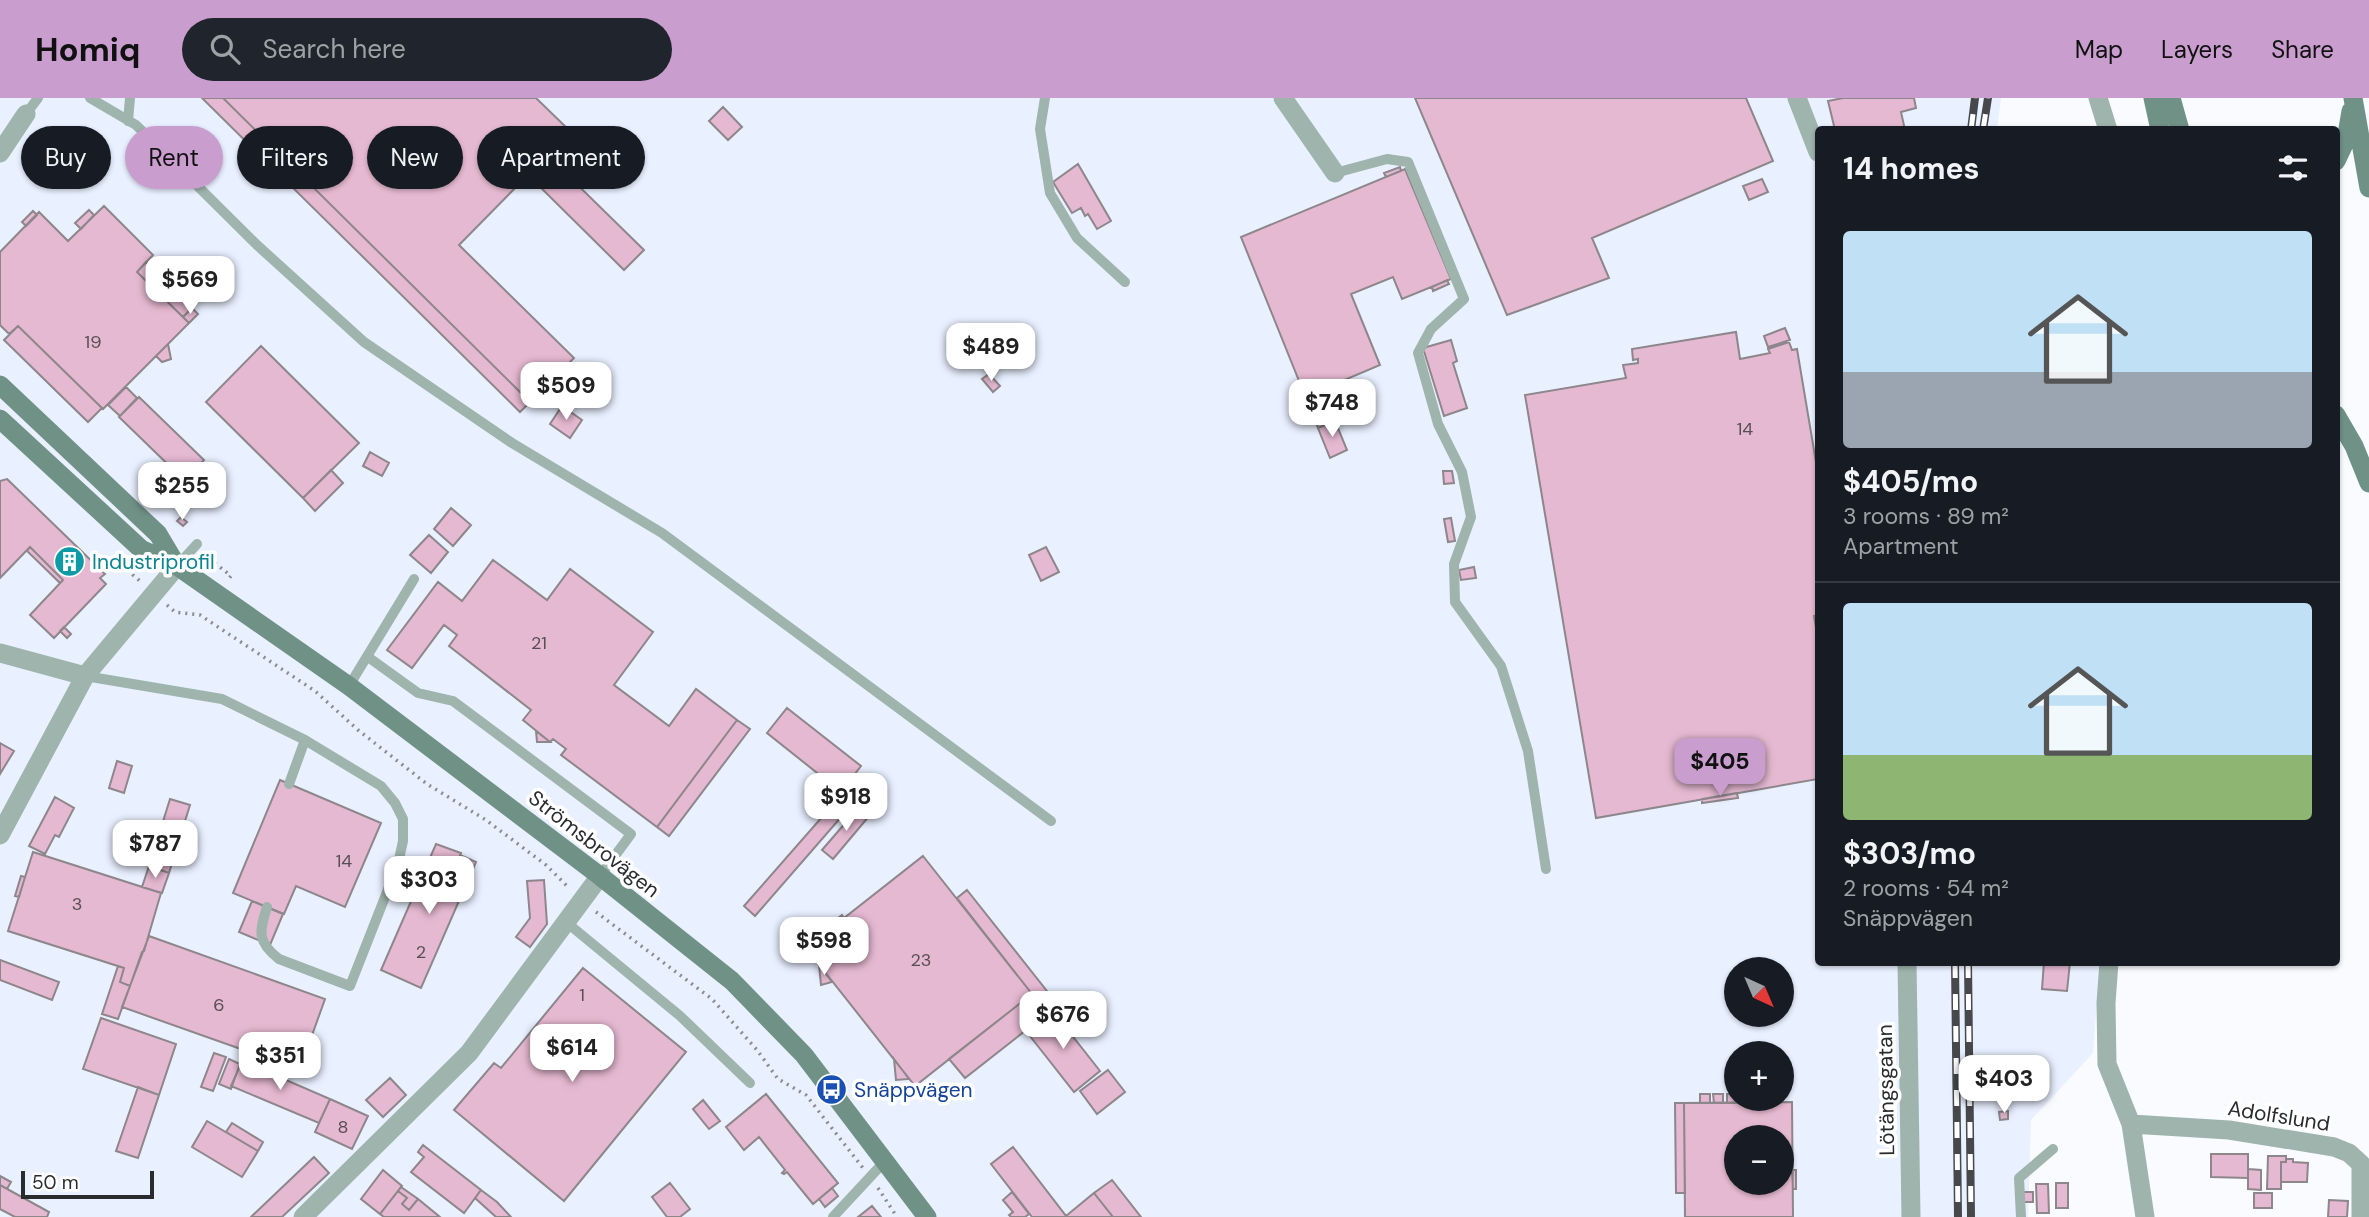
<!DOCTYPE html>
<meta charset="utf-8">
<style>
:root{--surface:#171b24;--page:#20242c;--text:#f1f3f6;--muted:#9ea1a6;--line:#363941;--accent:#c99ece}
body{margin:0;font-family:"DM Sans",sans-serif;background:var(--page);color:var(--text);height:100vh;display:flex;flex-direction:column;font-size:26px;white-space:nowrap}
*{box-sizing:border-box;margin:0}
p{font-size:23px;color:var(--muted)}
.icon{flex:none;width:38px;height:38px;fill:none;stroke:currentColor;stroke-width:2;stroke-linecap:round;stroke-linejoin:round}
.map{position:relative;flex:1;overflow:hidden}
.sheet{position:absolute;left:1815px;top:28px;width:525px;height:840px;display:flex;flex-direction:column;background:var(--surface);border-radius:7px;box-shadow:0 2px 5px #0004}
.sheet>*{flex:none}
.guide{position:absolute;left:21px;top:28px;width:665px;height:63px;display:flex;gap:14px}
.needle{width:46px;rotate:136deg}
.buttons{position:absolute;left:1724px;top:859px;display:grid;gap:14px}
.buttons a{display:grid;place-items:center;width:70px;height:70px;border-radius:50%;background:var(--surface);box-shadow:0 2px 5px #0004;font-size:35px}
.scale{position:absolute;left:21px;bottom:18px;width:133px;box-sizing:border-box;padding-left:7px;border:4px solid #292b2e;border-top:0;font-size:19px;line-height:24px;white-space:nowrap;color:#292b2e;-webkit-text-stroke:5px #fff;paint-order:stroke}
.price{position:absolute;translate:-50% -60px;padding:0 16px;border-radius:14px;background:#fff;color:#222;font-size:23px;line-height:46px;filter:drop-shadow(0 2px 4px #0008)}
.price::after{content:'';position:absolute;left:50%;top:42px;width:21px;height:16px;margin-left:-10px;background:inherit;clip-path:polygon(0 0,100% 0,50% 100%)}
.price.on{background:var(--accent);color:#111}
ul{padding:0;list-style:none}
li{display:grid;align-content:center;gap:14px;height:371px;padding:0 28px}
li+li{border-top:2px solid var(--line)}
li span{display:grid;place-items:center;height:217px;border-radius:7px;color:#555}
li>.icon{margin-inline-start:auto}
span .icon{width:126px;height:126px;fill:#fffc;stroke-width:1}
li b{font-size:30px}
h2{display:flex;justify-content:space-between;align-items:center;height:84px;padding:0 28px;font-size:30px}
.chip{padding:0 24px;border-radius:32px;background:var(--surface);box-shadow:0 2px 5px #0004;font-size:24px;line-height:63px}
.chip.on{background:var(--accent);color:#111}
header{display:flex;align-items:center;gap:42px;box-sizing:border-box;height:98px;padding:0 35px;background:var(--accent);color:#111}
header strong{font-size:33px}
nav{display:flex;gap:38px;margin-inline-start:auto;font-size:24px}
.search{width:490px;height:63px;background:var(--page);display:flex;align-items:center;gap:18px;box-sizing:border-box;padding:0 24px;border-radius:38px;color:var(--muted);font-size:26px}
.map>svg:first-child{display:block}
</style>
<header>
<strong>Homiq</strong>
<div class="search"><svg class="icon" aria-label="search" viewBox="0 0 24 24"><circle cx="10" cy="10" r="6"/><path d="M15 15l6 6"/></svg>Search here</div>
<nav><a>Map</a><a>Layers</a><a>Share</a></nav>
</header>
<div class="map">
<svg width="2369" height="1119" viewBox="0 0 2369 1119">
<rect width="100%" height="100%" fill="#f9fbfe"/>
<path fill="#e9f0ff" fill-rule="evenodd" d="M0,0H2001L1997,31L1818,32V864L2100,865L2093,955L2031,1022L2028,1119H0ZM1736,872H1782V917H1736ZM1736,956H1782V1001H1736ZM1736,1040H1782V1085H1736Z"/>
<path fill="#e6b9d2" stroke="#8d868a" stroke-width="2" fill-rule="evenodd" d="M202,0H223L530,304L520,314Z
M223,0H536L571,34L548,58L644,152L624,172L528,77L459,147L574,260L530,304Z
M1415,0H1746L1773,63L1592,140L1609,180L1507,217Z
M1843,0H1914L1916,10L1901,14L1905,32H1835L1828,3Z
M723,9L742,29L728,42L709,23Z
M1078,66L1111,123L1097,131L1088,116L1085,118L1081,110L1072,115L1053,84Z
M1400,69L1401,73L1386,79L1384,75Z
M1405,71L1451,181L1402,201L1393,179L1351,196L1380,267L1323,291L1335,323L1318,330L1241,139Z
M1762,81L1768,94L1749,102L1743,88Z
M104,108L153,157L137,174L189,225L103,311L18,228L9,236L0,227V154L39,114L68,143Z
M89,112L94,117L81,131L75,125Z
M33,113L37,117L26,128L22,124Z
M146,164L192,210L183,219L137,174Z
M1447,182L1449,186L1433,193L1432,189Z
M192,210L198,216L189,225L183,219Z
M18,228L102,310L88,324L4,242Z
M1785,230L1790,242L1768,249L1764,238Z
M1736,234L1740,261L1770,255L1768,251L1789,244L1792,252L1797,251L1818,376V517L1814,518L1818,541V681L1596,720L1525,297L1626,280L1623,267L1638,265V261L1633,262L1632,251Z
M1451,242L1457,263L1453,265L1467,310L1444,318L1423,250Z
M168,246L171,261L162,264L156,258Z
M261,248L359,345L303,400L206,304Z
M989,276L1000,288L993,294L982,281Z
M126,289L137,300L120,318L108,307Z
M139,299L204,362L184,382L119,319Z
M562,308L582,322L570,340L550,326Z
M1335,323L1347,352L1330,360L1318,330Z
M370,354L389,365L382,378L363,368Z
M331,372L343,385L315,413L303,400Z
M1443,373H1452L1454,385L1444,386Z
M7,381L105,476L100,480L106,486L54,540L30,517L63,482L30,449L0,480V383Z
M451,410L471,427L453,448L434,431Z
M181,419L187,424L183,428L177,423Z
M1451,420L1455,443L1448,444L1444,421Z
M429,437L448,454L431,475L410,457Z
M30,449L63,482L60,485L27,453Z
M1046,449L1059,474L1041,483L1029,457Z
M493,462L547,502L570,471L653,534L614,587L669,628L696,591L737,622L657,729L561,657L566,651L553,641L550,644L523,622L531,612L449,548L457,537L444,527L412,570L387,552L438,484L462,503Z
M1474,469L1476,480L1461,482L1459,472Z
M64,529L71,536L67,540L60,533Z
M787,610L861,668L841,694L767,635Z
M737,622L750,631L669,738L657,729Z
M536,633L550,644H537Z
M0,645L14,653L0,676Z
M117,663L132,668L124,695L109,690Z
M280,682L381,725L345,809L296,788L284,816L233,795Z
M851,686L862,695L755,818L744,808Z
M1737,695L1738,700L1702,705V701Z
M55,699L74,710L59,739L55,737L45,756L29,748Z
M170,701L190,707L181,736L161,730Z
M860,708L870,717L833,761L822,752Z
M161,730L181,736L169,775L149,768Z
M436,746L461,755L460,757L476,764L421,890L381,872Z
M33,754L161,795L144,853L142,854L130,888L120,884L124,870L8,833Z
M923,758L1032,896L915,988L806,850Z
M149,768L169,775L162,795L142,789Z
M21,778L25,779L19,799L15,798Z
M544,782L547,826L530,849L516,839L530,820L527,783Z
M967,792L1058,907L965,980L949,961L1032,896L957,800Z
M252,803L283,816L270,847L239,834Z
M842,817L844,820L828,834L825,830Z
M149,838L325,901L306,954L312,956L306,974L122,909Z
M0,862L59,884L52,902L0,882Z
M2044,864H2070L2067,893L2042,891Z
M819,867L832,884L821,887Z
M118,868L124,870L120,884L130,888L118,921L102,916Z
M583,870L686,954L564,1103L454,1012L494,965L501,970Z
M1052,912L1100,973L1074,994L1026,933Z
M101,920L176,946L159,997L83,971Z
M214,955L226,959L213,993L201,989Z
M229,961L240,966L231,991L219,986Z
M894,961L909,981L896,982Z
M242,963L330,1001L319,1025L231,988Z
M1108,972L1125,994L1097,1016L1080,993Z
M390,980L406,997L383,1019L366,1002Z
M138,989L159,997L138,1060L116,1053Z
M766,996L838,1085L813,1106L787,1074L784,1076L782,1075L785,1072L759,1039L744,1052L726,1029Z
M1700,996H1710V1005H1700Z
M1713,996H1723V1005H1714Z
M1727,996H1736L1737,1005H1727Z
M330,1001L368,1018L352,1051L315,1034Z
M703,1002L720,1023L709,1031L693,1011Z
M1792,1004L1793,1119H1685L1684,1005ZM1736,1040H1782V1085H1736Z
M1675,1005H1684L1685,1095H1676Z
M2008,1013V1021L2000,1022L1999,1014Z
M207,1023L258,1053L242,1079L192,1049Z
M232,1025L263,1044L258,1053L226,1034Z
M423,1047L481,1092L464,1115L411,1074L424,1059L418,1054Z
M1013,1049L1066,1118L1064,1119H1032L991,1066Z
M2211,1056H2248V1080L2211,1079Z
M2268,1058H2286V1064H2281V1091H2267Z
M314,1059L329,1075L282,1119H251Z
M2286,1061H2293V1064L2308,1065L2307,1084H2281V1064H2286Z
M2248,1071L2261,1072V1092L2248,1091Z
M383,1072L402,1088L380,1116L361,1101Z
M1792,1072H1796V1091H1793Z
M0,1078L11,1084L7,1091L0,1087Z
M1112,1082L1141,1119H1113L1094,1095Z
M670,1085L690,1111L680,1119H667L652,1099Z
M2056,1085H2068V1110H2056Z
M2036,1086H2048L2049,1115H2037Z
M0,1087L49,1114L47,1119H15L0,1111Z
M401,1089L418,1101L409,1112L402,1106L407,1100L398,1093Z
M832,1090L838,1098L825,1109L819,1101Z
M481,1092L497,1104L511,1119H496L475,1100Z
M398,1093L407,1100L402,1106L409,1112L418,1101L440,1119H384L380,1116Z
M1012,1094L1029,1116L1025,1119H1011L1009,1117L1013,1114L1003,1102Z
M2023,1094H2033V1104H2023Z
M1094,1095L1113,1119H1064L1066,1118Z
M2254,1095H2272V1110H2254Z
M2329,1102L2348,1103L2347,1119H2328Z
M872,1108L881,1119H858Z"/>
<g fill="none" stroke-linecap="round" stroke-linejoin="round">
<path stroke="#8a8c8f" stroke-width="3.5" stroke-dasharray="2 5" stroke-linecap="butt" d="M204,456L231,478L227,483
M126,464L133,477L140,483
M167,507L175,514L200,517L315,593L358,632L427,686L486,722L546,767L569,790
M596,814L712,901L757,952L778,981L806,997L863,1070
M878,1090L897,1119"/>
<path stroke="#9eb4ac" stroke-width="10" d="M90,0L136,27L257,147L364,244L512,345L662,435L1051,723
M1045,0L1040,31L1050,95L1077,140L1125,184
M26,16L38,0
M128,23L130,0
M1335,75L1387,61L1408,64L1464,201L1431,231L1418,255L1438,326L1462,374L1471,419L1454,466L1455,504L1501,568L1528,653L1546,771
M177,468L197,446
M368,559L418,595L453,603L631,736L600,778
M85,578L222,601L305,642L381,688L395,705L403,721V743L398,766L350,888L279,861C257,844 259,834 267,809
M349,588L414,481
M289,686L305,642
M566,824L679,917L750,985
M833,1119L885,1063
M2021,1119L2019,1080L2053,1051"/>
<path stroke="#9eb4ac" stroke-width="19" d="M1283,0L1335,75
M1797,0L1818,54
M2098,0L2108,32
M0,55L26,16
M0,555L85,578
M0,737L85,578L177,468
M1907,864L1911,1119
M2109,864L2106,905L2107,966L2131,1026L2145,1119
M2131,1026L2229,1032L2334,1049L2349,1055L2361,1066V1119
M303,1119L469,955L600,778"/>
<path stroke="#709286" stroke-width="19" d="M2153,0L2160,32
M2171,0L2180,32
M2353,0L2369,90
M2336,63L2346,42L2351,13
M0,287L158,436L177,468
M2336,317L2354,348L2369,385
M0,321L141,451L177,468L349,588L600,778L732,883L804,957L927,1119"/>
<defs>
<path id="rail" d="M1971,32L1975,0
M1983,32L1988,0
M1955,864L1958,1119
M1968,864L1971,1119"/>
</defs>
<use href="#rail" stroke="#46484b" stroke-width="8"/>
<use href="#rail" stroke="#fff" stroke-width="5" stroke-dasharray="16" stroke-linecap="butt"/>
</g>
<defs>
<symbol id="building-disc" viewBox="-11 -11 22 22"><circle r="9.5" fill="#0f9aa8" stroke="#fff"/><path d="M-4-6H4V6H1V3H-1V6H-4ZM-2.5-4.3h1.7v1.8h-1.7ZM.8-4.3h1.7v1.8H.8ZM-2.5-1h1.7V.8h-1.7ZM.8-1h1.7V.8H.8Z" fill="#fff"/></symbol>
<symbol id="bus-disc" viewBox="-11 -11 22 22"><circle r="9.5" fill="#1a4fb4" stroke="#fff"/><path d="M-5-6H5V4H4V6H2V4H-2V6H-4V4H-5ZM-3.5-4V0h7V-4ZM-3.5 1.2v1.5H-2V1.2ZM2 1.2v1.5H3.5V1.2Z" fill="#fff"/></symbol>
</defs>
<g fill-rule="evenodd">
<use href="#building-disc" x="52" y="446" width="35" height="35"/>
<use href="#bus-disc" x="814" y="974" width="35" height="35"/>
</g>
<g text-anchor="middle" stroke-width="7" stroke-linejoin="round" paint-order="stroke">
<g font-size="18" fill="#584e57">
<text x="93" y="250">19</text>
<text x="1745" y="337">14</text>
<text x="539" y="551">21</text>
<text x="344" y="769">14</text>
<text x="77" y="812">3</text>
<text x="421" y="860">2</text>
<text x="921" y="868">23</text>
<text x="582" y="903">1</text>
<text x="219" y="913">6</text>
<text x="343" y="1035">8</text>
</g>
<g font-size="21" fill="#0d838f" stroke="#fff" text-anchor="start">
<text x="92" y="471">Industriprofil</text>
</g>
<g font-size="21" fill="#292b2e" stroke="#fff">
<text transform="translate(594 746) rotate(38)" y="7">Strömsbrovägen</text>
<text transform="translate(1886 992) rotate(-91)" y="7">Lötängsgatan</text>
<text transform="translate(2279 1018) rotate(9)" y="7">Adolfslund</text>
</g>
<g font-size="21" fill="#164399" stroke="#fff" text-anchor="start">
<text x="854" y="999">Snäppvägen</text>
</g>
</g>
</svg>
<div class="buttons">
<a><svg class="needle" viewBox="-14 -14 28 28"><path d="M0-13l5 13h-10z" fill="#e53935"/><path d="M0 13l5-13h-10z" fill="#9ea1a6"/></svg></a>
<a>+</a>
<a>−</a>
</div>
<div class="scale">50 m</div>
<b class="price" style="left:190px;top:218px">$569</b>
<b class="price" style="left:991px;top:285px">$489</b>
<b class="price" style="left:566px;top:324px">$509</b>
<b class="price" style="left:1332px;top:341px">$748</b>
<b class="price" style="left:182px;top:424px">$255</b>
<b class="price on" style="left:1720px;top:700px">$405</b>
<b class="price" style="left:846px;top:735px">$918</b>
<b class="price" style="left:155px;top:782px">$787</b>
<b class="price" style="left:429px;top:818px">$303</b>
<b class="price" style="left:824px;top:879px">$598</b>
<b class="price" style="left:1063px;top:953px">$676</b>
<b class="price" style="left:572px;top:986px">$614</b>
<b class="price" style="left:280px;top:994px">$351</b>
<b class="price" style="left:2004px;top:1017px">$403</b>
<div class="guide">
<a class="chip">Buy</a>
<a class="chip on">Rent</a>
<a class="chip">Filters</a>
<a class="chip">New</a>
<a class="chip">Apartment</a>
</div>
<section class="sheet">
<h2>14 homes<svg class="icon" aria-label="filters" viewBox="0 0 24 24"><path d="M4 7h16M4 17h16"/><circle cx="9" cy="7" r="2"/><circle cx="15" cy="17" r="2"/></svg></h2>
<ul>
<li><span style="background:linear-gradient(#bfe0f5 65%,#9aa5b1 0)"><svg class="icon" aria-label="home" viewBox="0 0 24 24"><path d="M3 11l9-7 9 7M6 9v11h12V9"/></svg></span><div><b>$405/mo</b><p>3 rooms · 89 m²</p><p>Apartment</p></div></li>
<li><span style="background:linear-gradient(#bfe0f5 70%,#8fb573 0)"><svg class="icon" aria-label="home" viewBox="0 0 24 24"><path d="M3 11l9-7 9 7M6 9v11h12V9"/></svg></span><div><b>$303/mo</b><p>2 rooms · 54 m²</p><p>Snäppvägen</p></div></li>
</ul>
</section>
</div>
